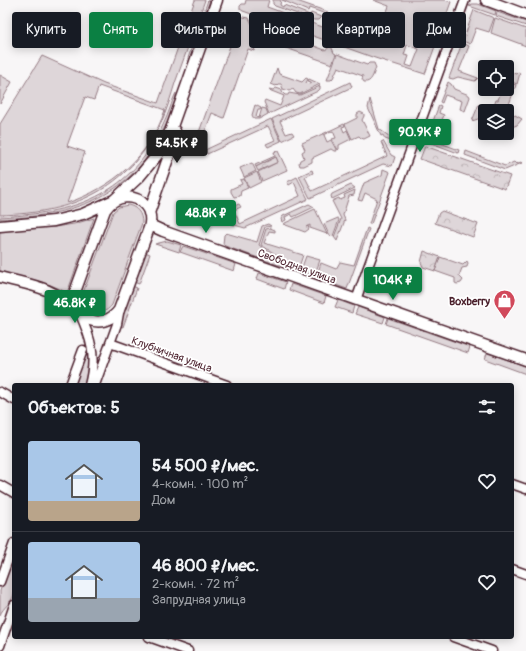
<!DOCTYPE html>
<html lang="ru">
<meta charset="utf-8">
<style>
:root{--surface:#171b24;--page:#20242c;--text:#f1f3f6;--muted:#9ea1a6;--line:#363941;--accent:#0b8043}
body{margin:0;font-family:Pangolin,sans-serif;background:var(--page);color:var(--text);height:100vh;display:flex;flex-direction:column;font-size:15px;white-space:nowrap}
*{box-sizing:border-box;margin:0}
p{font-size:13px;color:var(--muted)}
.icon{flex:none;width:22px;height:22px;fill:none;stroke:currentColor;stroke-width:2;stroke-linecap:round;stroke-linejoin:round}
.map{position:relative;flex:1;overflow:hidden}
.side{position:absolute;left:12px;top:383px;width:502px;height:256px;display:flex;flex-direction:column;background:var(--surface);border-radius:4px;box-shadow:0 2px 10px #0003}
.side>*{flex:none}
.banner{position:absolute;left:12px;top:12px;width:502px;height:36px;display:flex;gap:8px}
.buttons{position:absolute;left:478px;top:60px;display:grid;gap:8px}
.buttons a{display:grid;place-items:center;width:36px;height:36px;border-radius:4px;background:var(--surface);box-shadow:0 2px 10px #0003;font-size:20px}
.price{position:absolute;translate:-50% -34px;padding:0 9px;border-radius:4px;background:var(--accent);color:#fff;font-size:13px;line-height:26px;filter:drop-shadow(0 1px 2px #0008)}
.price::after{content:'';position:absolute;left:50%;top:24px;width:12px;height:9px;margin-left:-6px;background:inherit;clip-path:polygon(0 0,100% 0,50% 100%)}
.price.current{background:#222;color:#fff}
ul{padding:0;list-style:none}
li{display:flex;align-items:center;gap:12px;height:100px;padding:0 16px}
li+li{border-top:1px solid var(--line)}
li span{display:grid;place-items:center;flex:none;width:112px;height:80px;border-radius:4px;color:#555}
li>.icon{margin-inline-start:auto}
span .icon{width:48px;height:48px;fill:#fffc;stroke-width:1}
li b{font-size:17px}
h2{display:flex;justify-content:space-between;align-items:center;height:48px;padding:0 16px;font-size:17px}
.pill{padding:0 14px;border-radius:4px;background:var(--surface);box-shadow:0 2px 10px #0003;font-size:14px;line-height:36px}
.pill.current{background:var(--accent);color:#fff}
.map>svg:first-child{display:block}
</style>
<div class="map">
<svg width="526" height="651" viewBox="0 0 526 651">
<defs>
<pattern id="forest-crowns" width="20" height="18" patternUnits="userSpaceOnUse"><rect width="20" height="18" fill="#ded6d9"/><path d="M2 6a3 3 0 1 1 6 0M12 15a3 3 0 1 1 6 0" fill="none" stroke="#c0b7ba"/></pattern>
</defs>
<rect width="100%" height="100%" fill="#f8f6f7"/>
<filter id="ink" filterUnits="userSpaceOnUse"><feTurbulence type="fractalNoise" baseFrequency=".025" numOctaves="2"/><feDisplacementMap in="SourceGraphic" scale="8" xChannelSelector="R" yChannelSelector="G"/><feConvolveMatrix kernelMatrix="1 2 1 2 8 2 1 2 1" color-interpolation-filters="sRGB"/></filter>
<g filter="url(#ink)">
<path fill="#ded6d9" stroke="#947a82" fill-rule="evenodd" d="M195,0H205C195,28 185,55 175,83C171,96 167,110 161,123C127,190 73,213 0,215V124L42,56L104,84L158,103ZM99,86L165,110C150,156 112,188 67,203L85,152L67,146L85,97L94,100Z
M208,0H210L189,62L187,61Z
M246,0H269L267,7L328,29H333L375,44L389,6L373,0H445L451,2L425,74L375,58L243,11L240,9V6L242,4H245ZM407,45L419,49L412,67L406,65L409,56L404,55Z
M273,0H281L280,5L283,7L284,5L310,15L311,13L321,17L318,20H314L275,6L273,4Z
M282,0H294L328,12L326,14L309,8L308,11Z
M472,4H478L496,11L495,15L469,6Z
M474,10L494,18L489,32L476,28L470,44L463,41Z
M497,12L526,22V26L496,16Z
M238,16L249,18L252,24L271,31L274,28H276L279,30V34L298,40L302,37L305,38L306,43L325,50L330,47L332,48L334,53L336,54L332,64L260,39L259,42H257L254,51L248,49L224,118L212,113L203,137L198,135L238,24L235,20Z
M495,18L526,29V46L491,33Z
M462,43L469,46L459,71L478,78L475,81L458,77L453,79L449,78Z
M337,54L367,65L369,63H374L376,68C373,74 372,83 364,82L362,79L363,76L338,67L333,78L331,80H327Z
M277,68L279,74L302,82L306,78L308,79L306,83L310,84L311,82L308,81L309,79L320,84L300,94L296,93L293,89L289,91L283,89L281,84H278L276,86L271,84Z
M507,71L516,74L518,72L520,73L517,84L507,80Z
M0,75L12,82L0,104Z
M350,82L352,87L280,121L286,134L292,132L294,135L282,141L272,119Z
M448,82L451,84L454,89L469,95L470,97L465,111L460,109L462,101L445,95L442,103L440,102Z
M507,82L516,85L508,107L503,109L502,111L483,112L482,114L484,117L472,121L479,104L493,109L496,100H498L502,89H507Z
M320,86V89L318,91L269,114L264,102L265,100L280,106L284,96L269,90V89L273,90L276,88L282,90V92L285,95H288L289,93L300,95Z
M176,93C176,107 168,121 162,133C128,200 69,216 0,219V217C64,213 117,202 153,144C160,132 166,120 170,108C172,103 173,98 176,93Z
M370,99L379,129L400,144L385,139L383,135L381,136L368,108Z
M255,105L261,108L260,110H258L256,117L259,118L262,108L266,109L268,114L259,119H254L252,115Z
M439,105L441,106L439,113L444,115L438,130L434,129L432,133L429,132Z
M360,112L364,114V116L362,120L370,136L364,139L361,138L359,136L352,139L345,124L357,118V114Z
M515,115L522,119L517,125L509,128V120Z
M271,119L281,141L268,147L266,144L275,140L268,126L207,154L205,150Z
M344,124L345,126L342,127L344,132L347,130L351,139L339,145V149L338,150L332,139L336,138L333,131L329,133V131Z
M327,132L328,133L324,135L327,142L331,140L337,151H334L331,149L312,158V162L304,166H300L299,163L300,160L304,158L302,152L305,150L302,143Z
M428,135L437,137L435,141L459,150L458,153L426,141Z
M383,141L391,155L395,157L392,166L383,164L310,198L299,176L312,170L313,173L305,177L312,191L387,156L381,142Z
M278,151L287,170L262,181L258,172L278,162L276,157L256,167L255,165L275,156L274,152Z
M466,151L505,166L514,162L516,164L521,162L522,163L505,170L465,155Z
M252,163L256,171L244,177L240,168Z
M383,169L390,172L371,224H369L377,199L365,193L362,201L358,200L364,183L382,175Z
M257,172L261,182L249,188L244,178Z
M297,177L308,199L245,228L231,224L229,222L232,207L239,204L241,207L234,210L240,224L300,196L294,182L289,185L287,182Z
M244,179L248,188L241,191L240,196L234,197L231,192V189L242,184L240,180Z
M351,185L355,188L332,199L331,196L332,194Z
M355,190L354,195L349,196L343,215L345,220L337,241L334,237L341,219L332,201L339,198L340,200L345,198L344,195Z
M309,204L314,207L293,217L291,214L285,217L286,220L282,222L281,219L283,216Z
M128,205C137,207 142,213 142,223L112,305C101,320 79,311 83,293L113,212L119,207Z
M315,209L327,234L310,228V225L306,227L308,226L309,229L305,232L283,224Z
M94,218L67,293C47,280 22,279 0,271V230L55,227L74,224Z
M338,218L339,220L333,236L329,235L324,224Z
M268,224L271,226L265,227L259,245L290,266L278,265L225,246L223,244L224,235L226,233L257,242L262,226Z
M270,228L275,230V232L269,231L264,243L303,255L299,267L291,264L261,245L266,229Z
M367,228L369,229L347,289L316,278L321,263L336,269L340,262L354,265Z
M167,241L181,245L179,252L155,244Z
M183,246L236,264L234,271L180,252Z
M145,252L150,254L139,284L134,282Z
M306,256L320,260L314,277L301,270Z
M440,257L463,265L467,261L468,263L467,267L462,268L459,276L463,280L461,283L457,284L455,283V278L435,271Z
M259,273L286,282L284,289L257,279Z
M291,284L326,296L324,303L289,290Z
M132,286L137,288L123,327L118,325Z
M338,300L354,306L352,313L335,307Z
M358,307L385,317L383,323L355,314Z
M388,318L470,347L468,353L386,324Z
M86,350L87,351L88,363L85,385H74Z
M487,353L526,366V374L485,359Z
M14,552C14,563 16,584 14,594C12,603 3,607 0,615V591Z"/>
<path fill="url(#forest-crowns)" stroke="#947a82" d="M425,146L510,176L505,189L420,159Z
M276,157L278,162L258,171L256,167Z
M442,211L478,224L473,237L435,223L439,213Z
M424,251L440,257L435,271L423,267L421,262Z"/>
<g fill="none" stroke-linecap="round" stroke-linejoin="round">
<defs>
<path id="minor" d="M356,300L465,0
M79,312C91,338 97,356 89,385
M110,343L227,385
M70,385L83,350
M95,385L117,324L120,308
M0,392L14,400
M512,484L526,489
M0,485L14,493
M512,569L526,574
M0,582L14,543
M149,637L188,651
M453,637L492,651
M0,646L14,605"/>
<path id="major" d="M486,0L526,15
M126,197C143,197 154,211 149,228L119,310C103,332 71,320 75,292L105,210C110,202 117,198 126,197Z
M149,213L172,147L175,131
M150,225L163,231L216,250L526,360
M0,226L54,221L83,214L114,200L139,177L158,154L170,132L217,0
M0,277C33,286 50,286 77,310"/>
</defs>
<use href="#minor" stroke="#4a1f2b" stroke-width="11"/>
<use href="#major" stroke="#4a1f2b" stroke-width="13"/>
<use href="#minor" stroke="#fff" stroke-width="8"/>
<use href="#major" stroke="#fff" stroke-width="10"/>
</g>
</g>
<defs>
<symbol id="shop-pin" viewBox="-11 -11 22 30"><path d="M0 17L-7.5 6A9.5 9.5 0 1 1 7.5 6Z" fill="#d1495b" stroke="#fff"/><path d="M-5-2.5h2.3a2.7 3.5 0 0 1 5.4 0H5L5.5 6h-11ZM-1.5-2.5h3a1.5 2.3 0 0 0-3 0Z" fill="#fff"/></symbol>
</defs>
<g fill-rule="evenodd">
<use href="#shop-pin" x="492" y="288" width="25" height="34"/>
</g>
<g text-anchor="middle" stroke-width="3.5" stroke-linejoin="round" paint-order="stroke">
<g font-size="11" fill="#4a1f2b" stroke="#fff">
<text transform="translate(297 266) rotate(20)" y="4">Свободная улица</text>
<text transform="translate(172 354) rotate(20)" y="4">Клубничная улица</text>
</g>
<g font-size="11" font-weight="bold" fill="#4a1f2b" stroke="#fff" text-anchor="end">
<text x="490" y="305">Boxberry</text>
</g>
</g>
</svg>
<div class="buttons">
<a><svg class="icon" aria-label="locate" viewBox="0 0 24 24"><circle cx="12" cy="12" r="6"/><path d="M12 2v4M12 18v4M2 12h4M18 12h4"/></svg></a>
<a><svg class="icon" aria-label="layers" viewBox="0 0 24 24"><path d="M12 4l9 5-9 5-9-5zM3 14l9 5 9-5"/></svg></a>
</div>
<b class="price" style="left:420px;top:153px">90.9K ₽</b>
<b class="price current" style="left:177px;top:164px">54.5K ₽</b>
<b class="price" style="left:206px;top:234px">48.8K ₽</b>
<b class="price" style="left:393px;top:301px">104K ₽</b>
<b class="price" style="left:75px;top:324px">46.8K ₽</b>
<div class="banner">
<a class="pill">Купить</a>
<a class="pill current">Снять</a>
<a class="pill">Фильтры</a>
<a class="pill">Новое</a>
<a class="pill">Квартира</a>
<a class="pill">Дом</a>
</div>
<section class="side">
<h2>Объектов: 5<svg class="icon" aria-label="filters" viewBox="0 0 24 24"><path d="M4 7h16M4 17h16"/><circle cx="9" cy="7" r="2"/><circle cx="15" cy="17" r="2"/></svg></h2>
<ul>
<li><span style="background:linear-gradient(#a9c7e8 75%,#b9a48a 0)"><svg class="icon" aria-label="home" viewBox="0 0 24 24"><path d="M3 11l9-7 9 7M6 9v11h12V9"/></svg></span><div><b>54 500 ₽/мес.</b><p>4-комн. · 100 m²</p><p>Дом</p></div><svg class="icon" aria-label="heart" viewBox="0 0 24 24"><path d="M12 20l-8-8c-3-5 5-10 8-4 3-6 11-1 8 4z"/></svg></li>
<li><span style="background:linear-gradient(#a9c7e8 70%,#9aa5b1 0)"><svg class="icon" aria-label="home" viewBox="0 0 24 24"><path d="M3 11l9-7 9 7M6 9v11h12V9"/></svg></span><div><b>46 800 ₽/мес.</b><p>2-комн. · 72 m²</p><p>Запрудная улица</p></div><svg class="icon" aria-label="heart" viewBox="0 0 24 24"><path d="M12 20l-8-8c-3-5 5-10 8-4 3-6 11-1 8 4z"/></svg></li>
</ul>
</section>
</div>
